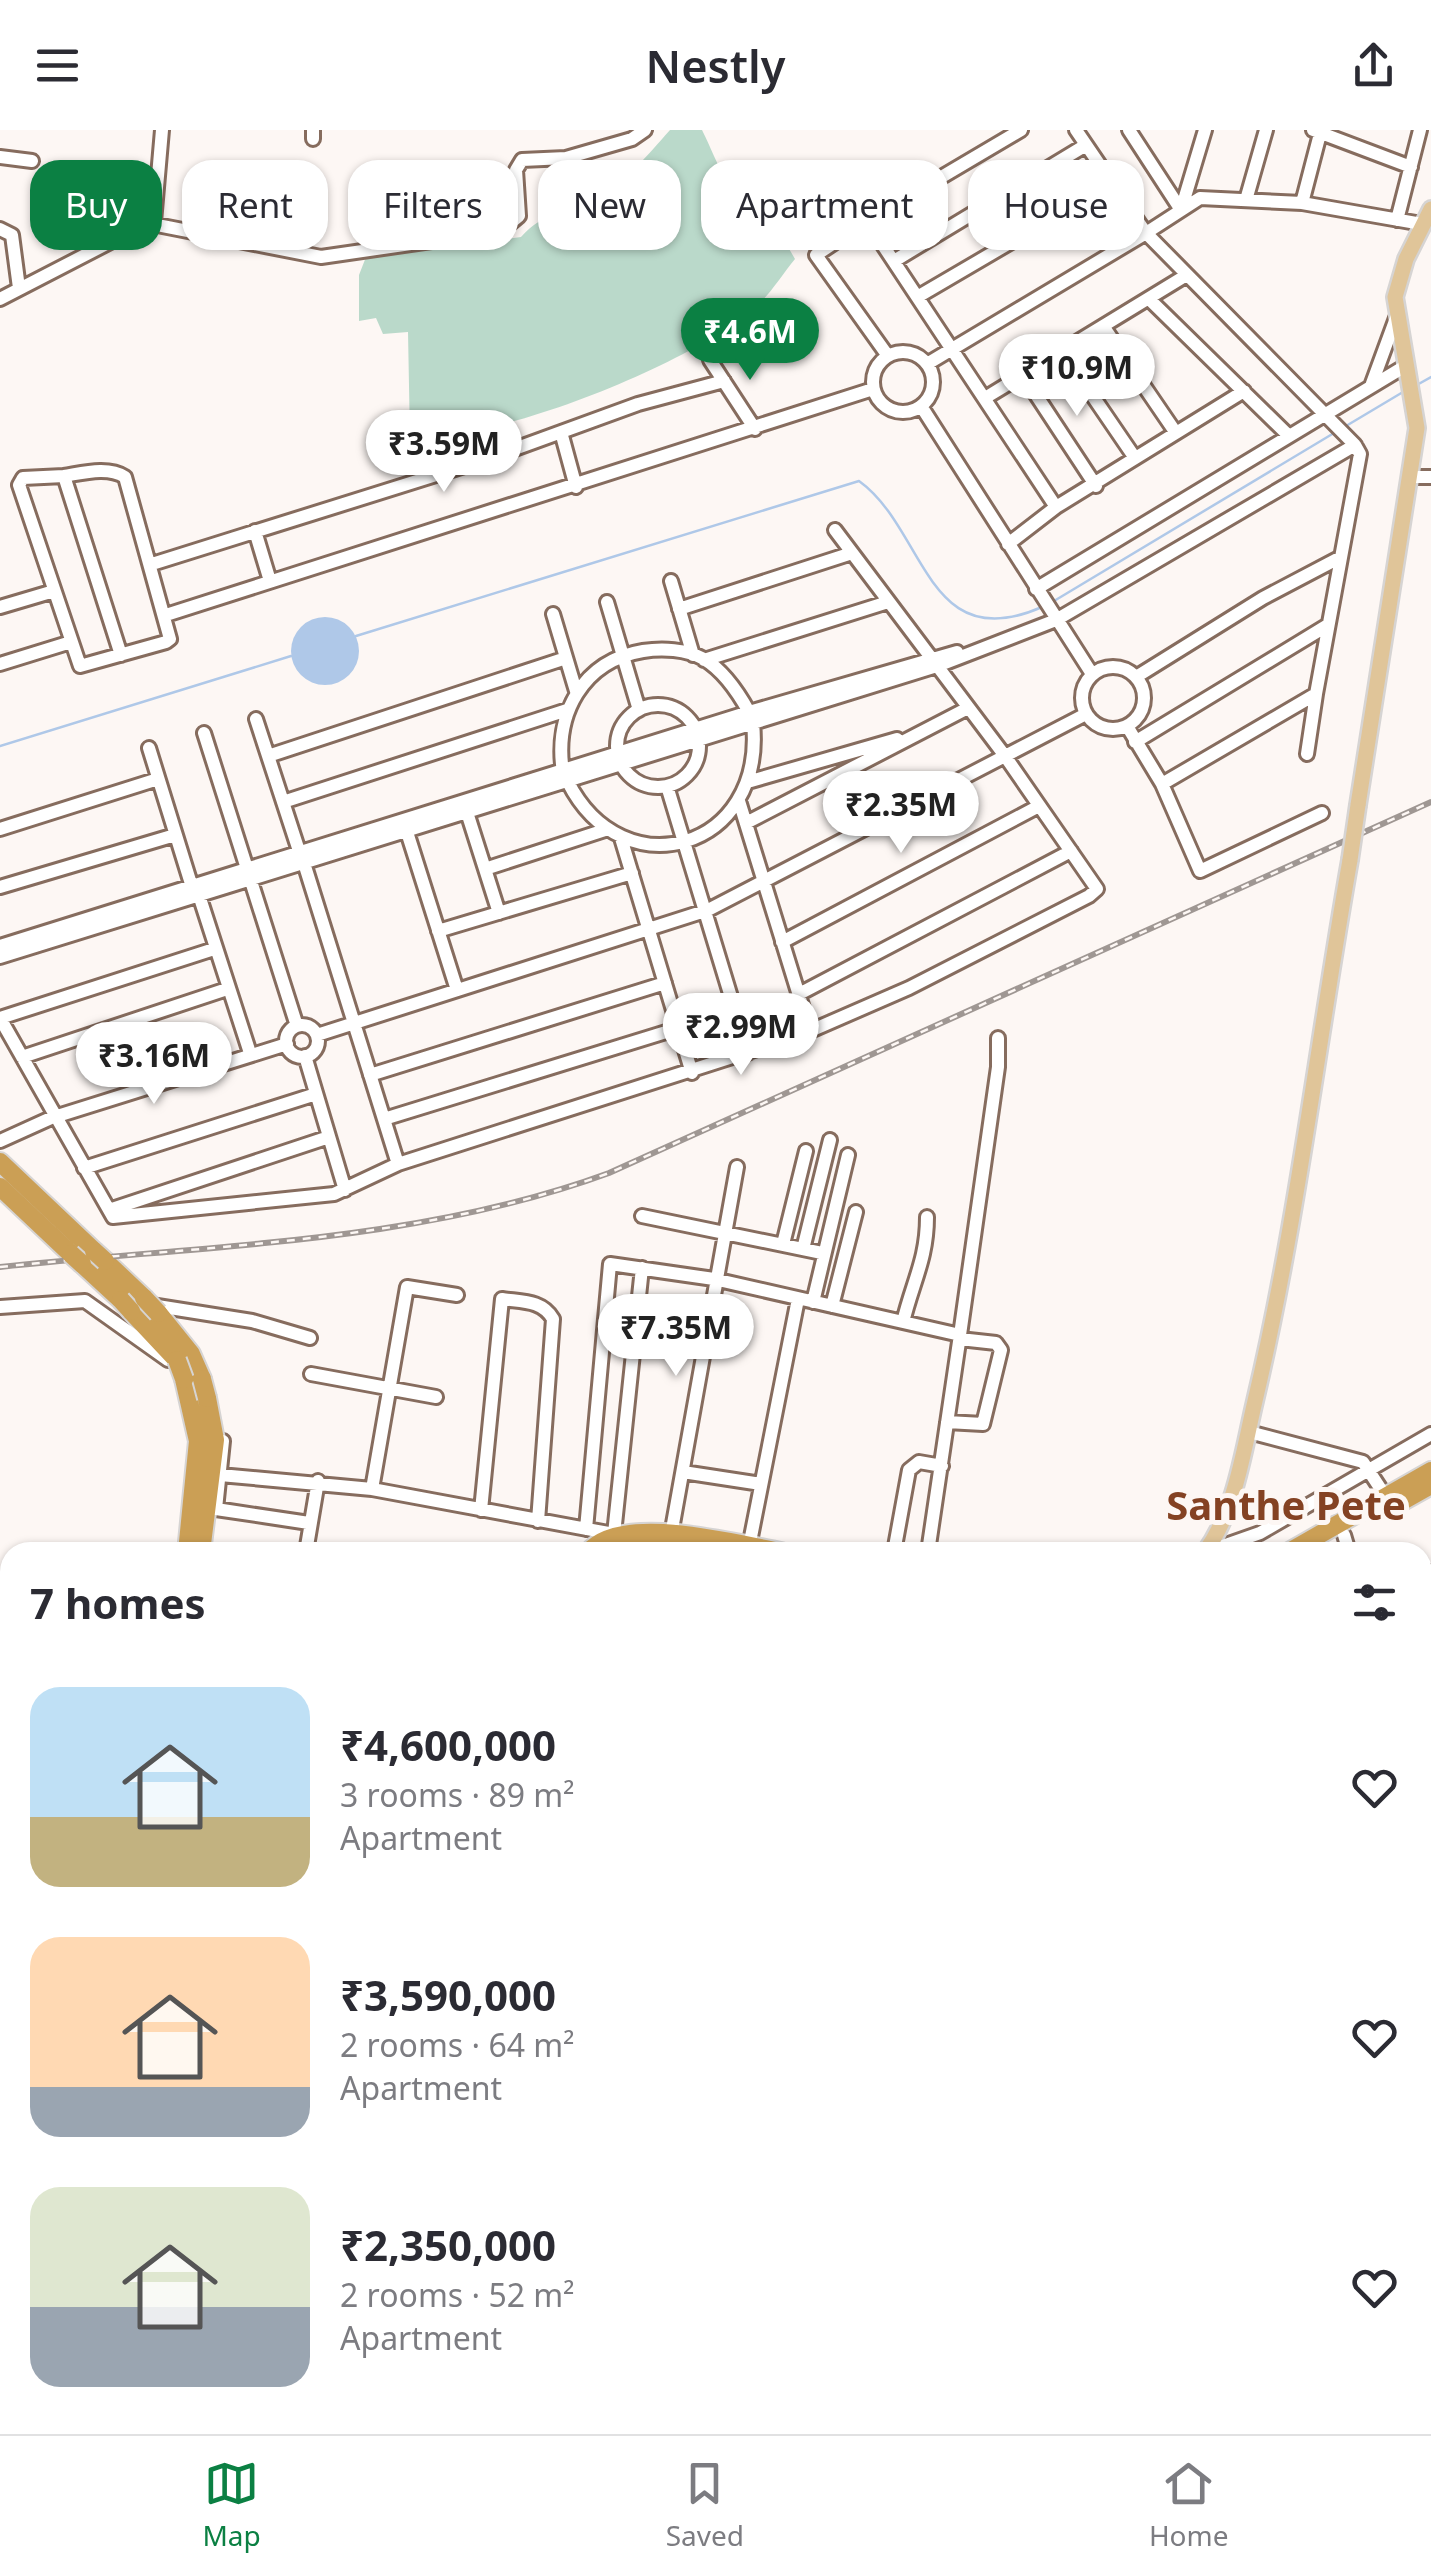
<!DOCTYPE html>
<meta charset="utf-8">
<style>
:root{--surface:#fff;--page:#f7f7f7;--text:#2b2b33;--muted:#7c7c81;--line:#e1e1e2;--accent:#0b8043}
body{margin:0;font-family:"Noto Sans",sans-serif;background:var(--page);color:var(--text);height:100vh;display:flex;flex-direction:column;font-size:38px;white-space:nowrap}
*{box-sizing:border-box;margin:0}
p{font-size:32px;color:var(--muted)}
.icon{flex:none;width:55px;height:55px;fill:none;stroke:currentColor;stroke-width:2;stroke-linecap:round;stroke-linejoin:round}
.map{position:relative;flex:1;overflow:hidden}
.side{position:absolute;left:0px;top:1412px;width:1432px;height:892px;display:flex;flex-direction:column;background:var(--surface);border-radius:30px 30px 0 0;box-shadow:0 2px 8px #0004}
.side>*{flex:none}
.banner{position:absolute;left:30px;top:30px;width:1372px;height:90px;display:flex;gap:20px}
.price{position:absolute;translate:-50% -85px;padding:0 22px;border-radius:35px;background:#fff;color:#222;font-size:32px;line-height:65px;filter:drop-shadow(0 2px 5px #0008)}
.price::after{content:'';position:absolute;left:50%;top:60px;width:30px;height:22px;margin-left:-15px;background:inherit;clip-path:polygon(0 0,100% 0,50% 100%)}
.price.selected{background:var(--accent);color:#fff}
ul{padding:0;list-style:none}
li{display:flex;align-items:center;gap:30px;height:250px;padding:0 30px}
li span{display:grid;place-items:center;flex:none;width:280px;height:200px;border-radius:30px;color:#555}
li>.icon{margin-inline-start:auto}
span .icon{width:120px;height:120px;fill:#fffc;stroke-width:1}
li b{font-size:42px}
h2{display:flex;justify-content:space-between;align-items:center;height:120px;padding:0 30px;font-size:42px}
.pill{padding:0 35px;border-radius:30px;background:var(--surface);box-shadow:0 2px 8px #0004;font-size:35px;line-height:90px}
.pill.selected{background:var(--accent);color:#fff}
header{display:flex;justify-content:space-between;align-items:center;height:130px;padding:0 30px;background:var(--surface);font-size:45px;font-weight:600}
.tabs{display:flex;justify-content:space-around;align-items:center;height:140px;border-top:2px solid var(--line);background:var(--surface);font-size:28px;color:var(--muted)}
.tabs a{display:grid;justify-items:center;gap:5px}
.tabs .selected{color:var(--accent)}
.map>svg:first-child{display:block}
</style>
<header><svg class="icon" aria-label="menu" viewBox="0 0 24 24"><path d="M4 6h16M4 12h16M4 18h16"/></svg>Nestly<svg class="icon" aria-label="share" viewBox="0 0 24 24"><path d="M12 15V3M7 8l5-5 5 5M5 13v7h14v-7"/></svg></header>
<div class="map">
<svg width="1431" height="2304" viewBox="0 0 1431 2304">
<rect width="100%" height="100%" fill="#fdf7f4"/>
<path fill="#fee7f4" d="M6,1992L10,1993V2050L0,2047V2000Z"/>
<path fill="#bad9ca" d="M670,0H702C719,33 723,63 763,74L795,129C781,146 768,168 751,181C679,239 501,309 410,309L408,202L383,204L376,188L359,191V145L366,127L521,107C545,81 560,86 589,72C622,56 646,27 670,0Z"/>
<path fill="#afc8e8" d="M291 521a34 34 0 1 1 68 0a34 34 0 1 1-68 0Z"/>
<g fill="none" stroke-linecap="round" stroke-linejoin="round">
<path stroke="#afc8e8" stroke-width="2.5" d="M1415,256L1431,247
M1346,296L1403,262
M1054,471L1334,303
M356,506L859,351C926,399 926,528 1042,477
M0,616L291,526"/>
<defs>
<path id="minor" d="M1021,0L867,91L1056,377
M1076,0L1146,103L1200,68L1302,73L1422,94
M1129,0L1181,80
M1313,0L1411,37
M313,9V0
M0,27L32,31
M1246,70L1266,0
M1302,73L1321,0
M1181,80L1205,0
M1397,90L1420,0
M867,91L816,125L888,226
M154,92L162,0
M0,99L12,105L19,158
M894,131L1086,15
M919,166L1112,53
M0,169L147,93L321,127L501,101L519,86L516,40L522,30L566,28L632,9L645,0
M1149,169L1288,305
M1103,196L1176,303
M1062,221L1135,328
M873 252a30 30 0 1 1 60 0a30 30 0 1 1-60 0Z
M710,230L755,299
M927,234L1146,103L1355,315
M1023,245L1096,356
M1371,256L1396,188
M985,268L1185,146
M921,276L1092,544
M561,302L576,357
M64,346C83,343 108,336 125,347L170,509L166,512L80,536L19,355L23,348L64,346L121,525
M1412,347H1431
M255,401L270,451
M1008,414L1056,377L1244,261
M152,434L487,329L638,274L724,251
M671,451L693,525
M1036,459L1407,235
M607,472L639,580
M0,477L54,461
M679,479L852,423
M553,484L576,561
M166,485L873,259
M704,530L888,472
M0,534L71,512
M1082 568a31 31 0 1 1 62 0a31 31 0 1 1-62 0Z
M1136,547L1263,468L1341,427
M617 616a41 41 0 1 1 82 0a41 41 0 1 1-82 0Z
M256,589L300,724
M1127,596L1162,654L1200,741L1322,683
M204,603L297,896
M1135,612L1328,495
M149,618L192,757
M1307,624L1316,564
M268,626L566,528
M563,642C554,585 582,531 643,521C662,518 686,519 704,529C724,541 738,562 749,582
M751,651L897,609
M568,652C623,761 766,720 753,593
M667,656L748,923
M739,671L810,901
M283,672L567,580
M465,676L499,783
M746,693L968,578
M0,699L158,649
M407,702L457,860
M621,708L692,943
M304,733L398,1034
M485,739L608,699
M0,757L175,705
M199,765L250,923
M438,801L632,743
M782,812L1039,676
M0,816L749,582L957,522
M0,827L940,535L1056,490L1355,315L1360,324L1316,564L1162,654
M799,864L1071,721
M0,888L113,1087L334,1064L398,1034L801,905L909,858L1089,766L1097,759L1005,626L835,400
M0,888L214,819
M286 911a16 16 0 1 1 32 0a16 16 0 1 1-32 0Z
M317,905L708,780L1086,584
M305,926L345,1060
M22,927L227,859
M370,945L665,853
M384,989L679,898
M0,1011L51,988L287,914
M84,1038L316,964
M109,1080L329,1007
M642,1086L822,1123
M783,1114L806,1021
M803,1119L830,1010
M813,1172L848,1025
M151,1175L252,1191L310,1208
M832,1176L856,1082
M0,1177L85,1171L168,1230
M903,1192C913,1151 927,1129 927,1087
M960,1205L998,937V908
M311,1244L436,1267
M947,1292L983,1294L1001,1220L996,1213L960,1209
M1249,1302L1363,1332L1386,1367
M223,1311L216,1379L309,1393
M683,1342L761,1354
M220,1345L372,1359L614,1404L642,1138
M372,1359L407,1157L457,1165
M481,1380L502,1169C522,1172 542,1170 553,1189L538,1391
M586,1399L610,1134L714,1149L960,1205L928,1422
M671,1405L737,1037
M1344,1405L1349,1422
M749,1417L798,1169
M306,1422L318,1351
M894,1422L909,1340L919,1332L942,1336
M1206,1422L1260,1403L1431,1304
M1422,1443L1431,1442
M1422,1495L1431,1492
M1422,1516L1431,1551
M1422,1717L1431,1718
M1422,1774H1431
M1422,1807H1431
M1422,1843H1431
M1422,1892L1431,1893
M1422,1938L1431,1939
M0,1973L10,1975
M1422,1976L1431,1977
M1422,2062L1431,2065
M1422,2113L1431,2079
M1422,2132L1431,2134
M465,2295L513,2304
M774,2295L812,2304
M994,2295L1011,2304
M1395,2295L1415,2304
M1268,2297L1305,2304
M386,2304L388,2295
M631,2304L634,2295
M875,2304L879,2295
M1053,2304L1056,2295
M1185,2304L1186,2295
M1212,2304L1214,2295
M1244,2304L1247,2295"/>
<path id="major" d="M1358,675L1417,298L1395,167L1406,129L1431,79
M1205,1422C1236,1379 1243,1322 1255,1271C1297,1093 1318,910 1350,730
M0,1720L10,1725
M0,1737L10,1741
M201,2295V2304"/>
<path id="highway" d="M0,1032L94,1121
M0,1057L71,1124
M105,1131L144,1168
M82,1134L121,1170
M131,1181L177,1230
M158,1183L191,1224L202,1249
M184,1249L198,1311L187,1422
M1392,1377L1431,1355
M201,1422L215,1310L207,1268
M589,1422C621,1383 735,1414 781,1422
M607,1422L617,1418L700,1422
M1289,1422L1431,1341"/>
</defs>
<use href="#minor" stroke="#866c5e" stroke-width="18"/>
<use href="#major" stroke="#d6d4d3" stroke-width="20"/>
<use href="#highway" stroke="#d6d4d3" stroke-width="22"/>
<use href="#minor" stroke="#fff" stroke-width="12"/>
<use href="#major" stroke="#e0c599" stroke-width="15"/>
<use href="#highway" stroke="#cb9f55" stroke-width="18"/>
<defs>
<path id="rail" d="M0,1137C203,1115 416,1114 609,1043L1431,672"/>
</defs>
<use href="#rail" stroke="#9f9793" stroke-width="6"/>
<use href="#rail" stroke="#fdf7f4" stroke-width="2.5" stroke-dasharray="8" stroke-linecap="butt"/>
<defs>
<path id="major-bridge" d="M1350,730L1358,675"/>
<path id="highway-bridge" d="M94,1121L105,1131
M71,1124L82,1134
M144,1168L158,1183
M121,1170L131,1181
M177,1230L184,1249
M202,1249L207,1268"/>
</defs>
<use href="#major-bridge" stroke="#d6d4d3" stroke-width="20" stroke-linecap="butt"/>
<use href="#highway-bridge" stroke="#d6d4d3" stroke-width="22" stroke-linecap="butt"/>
<use href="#major-bridge" stroke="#e0c599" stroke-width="15"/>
<use href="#highway-bridge" stroke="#cb9f55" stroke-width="18"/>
</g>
<g text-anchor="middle" stroke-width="10" stroke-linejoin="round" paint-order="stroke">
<g font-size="40" font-weight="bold" fill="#844223" stroke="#fdf7f4">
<text x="1286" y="1390">Santhe Pete</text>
</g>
</g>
</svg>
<b class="price selected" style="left:750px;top:253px">₹4.6M</b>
<b class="price" style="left:1077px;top:289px">₹10.9M</b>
<b class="price" style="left:444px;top:365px">₹3.59M</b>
<b class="price" style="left:901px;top:726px">₹2.35M</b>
<b class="price" style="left:741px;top:948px">₹2.99M</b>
<b class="price" style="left:154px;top:977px">₹3.16M</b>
<b class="price" style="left:676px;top:1249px">₹7.35M</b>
<div class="banner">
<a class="pill selected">Buy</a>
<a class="pill">Rent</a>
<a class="pill">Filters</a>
<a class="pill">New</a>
<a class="pill">Apartment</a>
<a class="pill">House</a>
</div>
<section class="side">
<h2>7 homes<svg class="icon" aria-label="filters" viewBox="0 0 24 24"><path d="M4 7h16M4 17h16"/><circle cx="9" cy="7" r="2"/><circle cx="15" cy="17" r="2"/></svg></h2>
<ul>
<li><span style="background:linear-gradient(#bfe0f5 65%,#c2b280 0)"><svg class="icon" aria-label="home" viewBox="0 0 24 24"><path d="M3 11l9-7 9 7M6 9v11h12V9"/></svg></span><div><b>₹4,600,000</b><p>3 rooms · 89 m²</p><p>Apartment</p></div><svg class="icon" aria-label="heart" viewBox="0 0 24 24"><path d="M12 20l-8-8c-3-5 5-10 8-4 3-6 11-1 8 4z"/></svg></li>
<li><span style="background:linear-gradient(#ffd9b3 75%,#9aa5b1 0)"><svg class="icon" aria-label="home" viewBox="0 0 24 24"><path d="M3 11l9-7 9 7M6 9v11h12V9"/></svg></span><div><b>₹3,590,000</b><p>2 rooms · 64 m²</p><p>Apartment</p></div><svg class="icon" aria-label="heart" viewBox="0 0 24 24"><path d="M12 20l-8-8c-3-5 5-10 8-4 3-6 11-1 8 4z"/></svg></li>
<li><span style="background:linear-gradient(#dfe7d0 60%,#9aa5b1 0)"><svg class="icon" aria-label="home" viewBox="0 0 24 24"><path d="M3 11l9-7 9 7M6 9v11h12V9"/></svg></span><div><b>₹2,350,000</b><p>2 rooms · 52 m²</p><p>Apartment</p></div><svg class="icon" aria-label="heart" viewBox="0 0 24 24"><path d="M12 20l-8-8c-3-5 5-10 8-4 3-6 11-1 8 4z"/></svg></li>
</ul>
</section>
</div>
<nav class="tabs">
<a class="selected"><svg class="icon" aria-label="map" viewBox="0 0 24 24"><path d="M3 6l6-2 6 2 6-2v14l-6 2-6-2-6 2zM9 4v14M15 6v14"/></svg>Map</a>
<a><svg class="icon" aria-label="saved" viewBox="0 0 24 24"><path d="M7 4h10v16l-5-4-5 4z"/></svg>Saved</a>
<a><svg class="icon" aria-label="home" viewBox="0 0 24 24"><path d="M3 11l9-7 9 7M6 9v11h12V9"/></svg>Home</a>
</nav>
